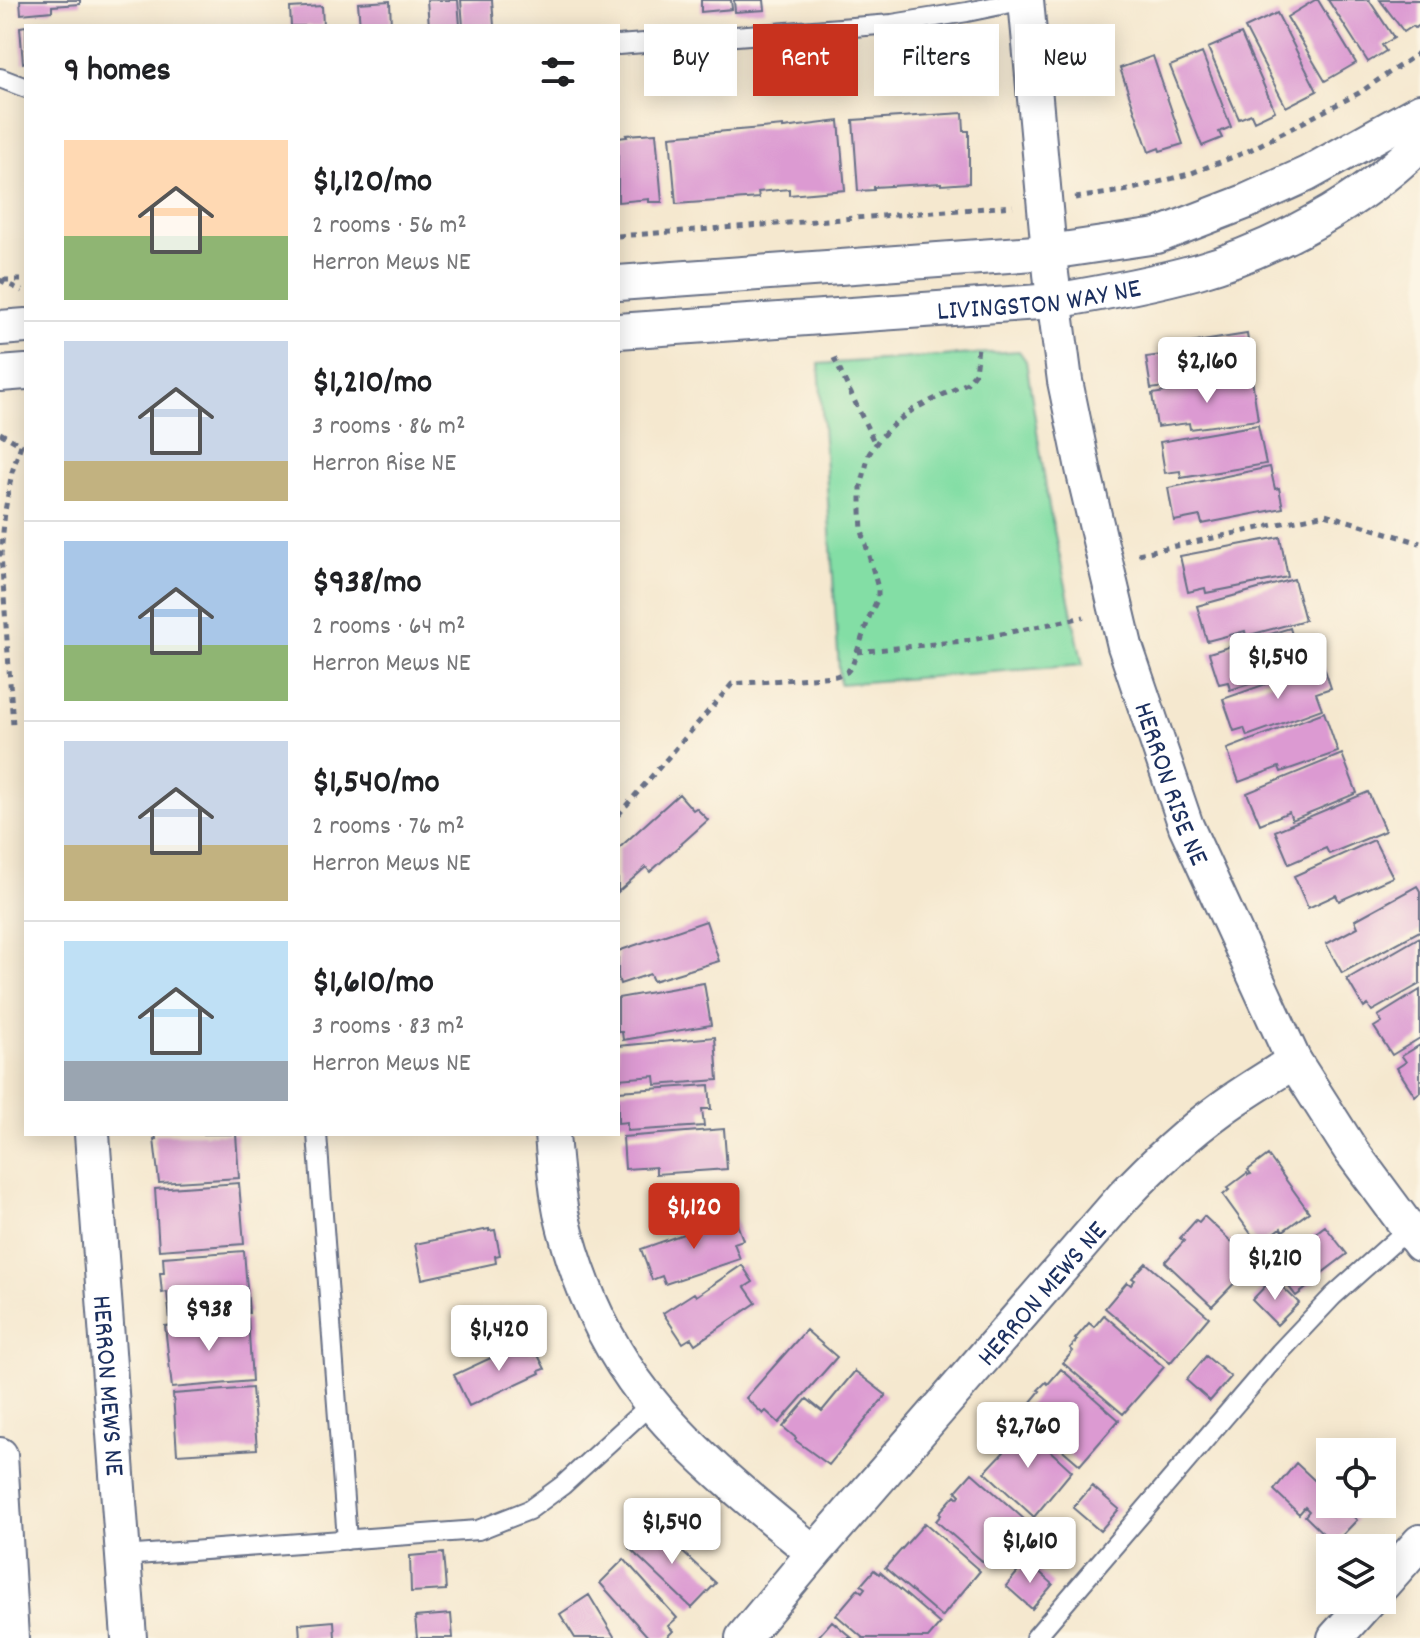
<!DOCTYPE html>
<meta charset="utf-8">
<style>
:root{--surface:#fff;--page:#f2f2f2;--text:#202124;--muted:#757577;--line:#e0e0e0;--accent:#c8321e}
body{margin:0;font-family:Dekko,sans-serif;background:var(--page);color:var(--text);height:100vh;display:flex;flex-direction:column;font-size:30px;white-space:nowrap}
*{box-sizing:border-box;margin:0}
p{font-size:26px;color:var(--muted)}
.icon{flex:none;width:44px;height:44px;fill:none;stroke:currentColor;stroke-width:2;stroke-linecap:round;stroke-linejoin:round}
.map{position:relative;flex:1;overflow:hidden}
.drawer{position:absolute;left:24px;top:24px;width:596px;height:1112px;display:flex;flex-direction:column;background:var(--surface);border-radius:0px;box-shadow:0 4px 20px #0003}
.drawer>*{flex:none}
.hud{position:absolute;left:644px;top:24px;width:656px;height:72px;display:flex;gap:16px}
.tools{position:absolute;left:1316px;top:1438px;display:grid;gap:16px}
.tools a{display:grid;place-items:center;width:80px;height:80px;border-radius:0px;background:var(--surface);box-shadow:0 4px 20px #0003;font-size:40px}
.price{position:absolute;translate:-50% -68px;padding:0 18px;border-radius:8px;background:#fff;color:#222;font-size:26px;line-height:52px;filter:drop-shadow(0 2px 4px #0008)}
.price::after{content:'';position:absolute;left:50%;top:48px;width:24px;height:18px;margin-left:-12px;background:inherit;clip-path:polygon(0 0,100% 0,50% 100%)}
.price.selected{background:var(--accent);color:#fff}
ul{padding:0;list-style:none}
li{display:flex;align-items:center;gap:24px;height:200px;padding:0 40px}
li+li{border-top:2px solid var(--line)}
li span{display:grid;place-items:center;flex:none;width:224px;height:160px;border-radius:0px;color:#555}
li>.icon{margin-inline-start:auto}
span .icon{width:96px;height:96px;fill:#fffc;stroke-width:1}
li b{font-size:34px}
h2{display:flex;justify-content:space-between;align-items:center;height:96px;padding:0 40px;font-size:34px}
.pill{padding:0 28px;border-radius:0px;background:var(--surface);box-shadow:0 4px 20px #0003;font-size:28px;line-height:72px}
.pill.selected{background:var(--accent);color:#fff}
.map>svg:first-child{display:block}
</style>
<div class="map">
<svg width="1420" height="1638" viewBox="0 0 1420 1638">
<rect width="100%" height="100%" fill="#fcf5e5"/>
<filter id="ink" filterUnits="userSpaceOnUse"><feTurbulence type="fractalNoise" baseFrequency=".0125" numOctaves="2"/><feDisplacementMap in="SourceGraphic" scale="16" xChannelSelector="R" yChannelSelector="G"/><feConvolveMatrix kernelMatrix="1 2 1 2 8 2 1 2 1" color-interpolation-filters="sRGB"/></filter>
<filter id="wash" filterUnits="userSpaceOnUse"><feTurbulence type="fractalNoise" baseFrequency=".006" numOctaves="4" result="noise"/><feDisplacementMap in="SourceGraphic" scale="32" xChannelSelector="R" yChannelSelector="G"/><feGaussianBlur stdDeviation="1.8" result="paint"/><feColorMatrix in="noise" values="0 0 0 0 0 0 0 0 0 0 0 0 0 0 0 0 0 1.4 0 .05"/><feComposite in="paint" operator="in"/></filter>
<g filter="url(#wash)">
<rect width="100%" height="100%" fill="#f5e8cf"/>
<path fill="#83dea5" stroke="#4f8682" stroke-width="2" d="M1019,351L1026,361L1049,507L1083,665L840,684L819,364Z"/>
<g id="blocks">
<path fill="#dc9ad2" d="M20,0H80V4L52,6V11L21,14Z
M427,0H458L460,26H429Z
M461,0H492L494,26H463Z
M701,0H731L732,9L701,12Z
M734,0H764L765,10L735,12Z
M1315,0H1318L1356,63L1325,81L1287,17Z
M1328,0H1369L1394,38L1382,45L1386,51L1368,62Z
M1380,0H1420V25L1415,28L1413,26L1404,32Z
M390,1L391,26H360L358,3Z
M322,6L323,26H291L290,8Z
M1277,13L1317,91L1286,107L1245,28Z
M26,26V62L23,63L20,27Z
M965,34L967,68L937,70L934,37Z
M1241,34L1275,111L1254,121L1251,114L1239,119L1208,48Z
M1202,53L1231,127L1219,132L1222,138L1202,146L1170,66Z
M1153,56L1183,144L1160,151L1159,148L1149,152L1120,68Z
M963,113L964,131H969V183L941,185V183L874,187V190L858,191L853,120Z
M839,121L845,190L789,195V189L758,192L759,198L676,204L670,136L783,126V128Z
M656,133L662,202H649V199L618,202V138L627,137L626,135Z
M1247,334L1253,375L1151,389L1146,357L1178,353L1177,345Z
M1252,379L1258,420L1190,429L1189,423L1157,427L1152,394Z
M1258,425L1266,464L1181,478L1180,471L1165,473L1160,442Z
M1270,467L1275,489L1279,488L1283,508L1202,524L1200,516L1174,521L1168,488Z
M1280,537L1288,577L1206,593L1205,588L1188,592L1180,556Z
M1294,579L1305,620L1246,636L1245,631L1207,641L1197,606Z
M1290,628L1302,668L1230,690L1228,682L1219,684L1209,653Z
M1323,664L1331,688L1316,693L1322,709L1247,736L1244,728L1234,731L1223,699Z
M1324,712L1338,752L1281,772L1279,767L1239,782L1227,749Z
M1342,754L1357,793L1292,820L1289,812L1260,824L1247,793Z
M1368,792L1385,831L1329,854L1326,848L1289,864L1275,831Z
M679,794L693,810L696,808L708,820L650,872L646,867L618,892V849Z
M1374,840L1393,877L1339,901L1336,895L1308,908L1294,876Z
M1417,886L1420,891V931L1342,973L1326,944L1358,927L1355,920Z
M706,921L719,961L653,981L650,974L620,984L618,977V951Z
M1420,937V984L1372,1011L1368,1005L1364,1008L1347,979Z
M704,983L711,1025L623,1040L622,1032H618V998Z
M1420,990V1038L1392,1055L1374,1027L1382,1022L1378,1016Z
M715,1037L718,1080L656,1085L655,1076L618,1079V1046Z
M1420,1045V1092L1415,1096L1397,1068L1406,1062L1402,1056Z
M709,1085L711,1109H702L704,1126L627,1131V1122L618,1123V1091Z
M724,1129L727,1169L656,1174V1167L625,1169L623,1137Z
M155,1134H236L239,1178L159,1183L154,1139H156Z
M1268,1155L1309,1212L1283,1231L1281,1228L1259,1245L1223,1195L1229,1190L1227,1188L1247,1173L1248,1175L1251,1174L1248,1170Z
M239,1183L244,1244L159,1250L155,1189Z
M734,1216L743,1240L734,1243L740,1259L665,1284L662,1276L652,1280L641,1249Z
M1204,1216L1254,1263L1212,1306L1165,1262L1184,1241L1180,1238L1196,1220L1199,1222Z
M1325,1226L1347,1254L1322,1273L1300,1245Z
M489,1229V1231L495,1230L500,1255L495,1256L496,1263L422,1279L415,1244Z
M1297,1250L1318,1279L1296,1296L1274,1267Z
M244,1251L249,1313L170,1320L167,1292L162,1293L160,1273H164L163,1257Z
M1146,1263L1209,1317L1170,1363L1105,1308L1127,1282L1131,1285L1135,1280L1132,1278Z
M742,1265L753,1282L745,1287L756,1303L695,1344L691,1338L683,1343L663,1313L694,1293L696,1296Z
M1273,1278L1299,1303L1277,1325L1252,1300Z
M1104,1315L1164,1367L1123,1414L1063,1363L1073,1351L1070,1348L1077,1340L1075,1339L1089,1323L1094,1327Z
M248,1319L252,1381L172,1388L165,1326Z
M806,1330L837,1357L779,1423L766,1411L763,1414L746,1398Z
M525,1342L531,1353L536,1351L545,1369L539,1371L540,1373L469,1406L454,1375Z
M1206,1356L1231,1377L1210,1401L1186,1380Z
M1061,1369L1119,1420L1080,1465L1021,1414L1040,1391L1038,1390L1046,1382L1048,1384Z
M855,1371L886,1395L829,1465L795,1440L796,1438L783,1427L807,1399L822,1411Z
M252,1388L257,1449L177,1454L173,1394Z
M1022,1425L1072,1471L1034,1517L985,1472L1004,1452L998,1446L1012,1430L1015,1432Z
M1296,1463L1330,1495V1504H1340L1357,1520L1334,1544L1305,1516L1309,1511L1305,1507L1299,1514L1274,1490Z
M972,1473L1024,1519L1006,1539L1010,1543L989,1567L936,1521L941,1515L939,1513L955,1495L958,1498L960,1495L956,1491Z
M1092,1486L1119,1509L1100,1531L1073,1508Z
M651,1523L716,1583L692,1608L629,1548Z
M925,1523L980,1571L942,1617L885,1568Z
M443,1553L446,1590L411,1592L410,1556Z
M624,1559L677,1618L668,1626L673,1631L666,1638H649L600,1583Z
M1027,1561L1053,1584L1032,1609L1006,1586Z
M874,1570L879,1574L880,1572L940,1624L928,1638H863L836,1615L858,1589L862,1592L865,1588L861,1585Z
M589,1595L615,1638H575L560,1614Z
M451,1614L453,1638H417L415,1617Z
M334,1621L335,1638H300L299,1624Z
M832,1621L852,1638H817Z"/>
</g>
</g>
<g filter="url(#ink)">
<use href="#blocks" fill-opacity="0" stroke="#677086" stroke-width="2"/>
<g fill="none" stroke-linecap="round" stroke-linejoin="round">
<defs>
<path id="lane" d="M618,45L892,24L967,12L1025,0
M0,78L26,88
M317,1134L347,1540
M123,1556L478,1530L529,1510L563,1485L652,1403
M1035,1638L1280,1352L1333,1296L1408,1229"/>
<g id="street">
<path id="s1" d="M1026,0L1051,274L1065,381L1084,473L1125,646L1186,826L1294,1061L1352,1152L1420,1244"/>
<path d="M618,283L1049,252L1157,236L1245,202L1307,174L1420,111"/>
<path d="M0,328L26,326"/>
<path id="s2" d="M618,331L1054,301C1102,293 1151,284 1198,271C1277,248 1361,202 1420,144"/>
<path d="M0,374L26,372"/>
<path id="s3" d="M92,1134L129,1638"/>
<path d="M552,1134C554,1160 556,1187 561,1213C576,1278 604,1342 645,1395C692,1455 756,1505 814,1553"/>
<path d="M0,1455L11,1638"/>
<path d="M1382,1585L1420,1542"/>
<path id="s4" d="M743,1638L814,1553L1123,1197C1153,1165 1185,1135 1221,1109C1244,1092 1270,1077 1294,1061"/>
<path d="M1335,1638L1369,1600"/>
</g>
</defs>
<use href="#lane" stroke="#677086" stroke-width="22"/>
<use href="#street" stroke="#677086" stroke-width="38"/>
<path stroke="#677086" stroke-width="5" stroke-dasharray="6 6" stroke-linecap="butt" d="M1075,198L1129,190L1189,174L1246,152L1359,93L1420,52
M618,236L1013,206
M0,280L22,291
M3,280H26
M834,358L875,444
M0,433L21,445L12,472L5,511L1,554L13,725
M1138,554L1325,514L1420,543
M857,652L972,640L1084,617
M618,815L732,684L836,676L847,672L852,666L870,615L878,598V588L862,531L861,511V487L869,454L879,439L895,423L914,409L967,383L975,373L978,347"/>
<use href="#lane" stroke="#fff" stroke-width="18"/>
<use href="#street" stroke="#fff" stroke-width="34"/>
</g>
</g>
<g text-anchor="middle" stroke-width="7" stroke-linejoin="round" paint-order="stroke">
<g font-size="28" fill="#1b2f5e" stroke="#fcf5e5">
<text dy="10" stroke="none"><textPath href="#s2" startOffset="422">LIVINGSTON WAY NE</textPath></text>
<text dy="10" stroke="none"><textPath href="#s1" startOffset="800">HERRON RISE NE</textPath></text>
<text dy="10" stroke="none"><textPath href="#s4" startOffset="456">HERRON MEWS NE</textPath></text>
<text dy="10" stroke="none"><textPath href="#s3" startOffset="252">HERRON MEWS NE</textPath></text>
</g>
</g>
</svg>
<div class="tools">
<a><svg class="icon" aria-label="locate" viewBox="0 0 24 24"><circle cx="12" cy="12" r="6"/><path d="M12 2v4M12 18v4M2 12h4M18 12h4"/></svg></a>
<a><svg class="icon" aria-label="layers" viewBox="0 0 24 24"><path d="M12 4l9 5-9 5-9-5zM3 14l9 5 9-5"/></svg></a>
</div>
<b class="price" style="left:1207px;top:405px">$2,160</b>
<b class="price" style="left:1278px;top:701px">$1,540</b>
<b class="price selected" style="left:694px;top:1251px">$1,120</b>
<b class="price" style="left:1275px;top:1302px">$1,210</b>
<b class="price" style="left:209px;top:1353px">$938</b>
<b class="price" style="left:499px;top:1373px">$1,420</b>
<b class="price" style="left:1028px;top:1470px">$2,760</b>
<b class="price" style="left:672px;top:1566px">$1,540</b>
<b class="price" style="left:1030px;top:1585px">$1,610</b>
<div class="hud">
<a class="pill">Buy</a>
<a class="pill selected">Rent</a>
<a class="pill">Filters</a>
<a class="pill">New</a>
</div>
<section class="drawer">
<h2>9 homes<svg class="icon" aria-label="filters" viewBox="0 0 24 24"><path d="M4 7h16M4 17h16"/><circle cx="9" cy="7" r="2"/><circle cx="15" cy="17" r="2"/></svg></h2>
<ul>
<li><span style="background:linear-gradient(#ffd9b3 60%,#8fb573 0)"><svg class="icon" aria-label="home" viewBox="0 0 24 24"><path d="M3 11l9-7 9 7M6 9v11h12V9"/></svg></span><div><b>$1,120/mo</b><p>2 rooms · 56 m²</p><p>Herron Mews NE</p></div></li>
<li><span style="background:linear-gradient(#c9d6e8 75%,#c2b280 0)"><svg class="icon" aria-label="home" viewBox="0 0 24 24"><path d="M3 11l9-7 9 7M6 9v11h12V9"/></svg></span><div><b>$1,210/mo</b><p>3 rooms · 86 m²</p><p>Herron Rise NE</p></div></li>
<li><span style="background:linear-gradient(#a9c7e8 65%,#8fb573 0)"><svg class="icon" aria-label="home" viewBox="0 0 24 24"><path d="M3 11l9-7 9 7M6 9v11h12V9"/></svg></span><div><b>$938/mo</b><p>2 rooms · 64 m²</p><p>Herron Mews NE</p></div></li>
<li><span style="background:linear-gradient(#c9d6e8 65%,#c2b280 0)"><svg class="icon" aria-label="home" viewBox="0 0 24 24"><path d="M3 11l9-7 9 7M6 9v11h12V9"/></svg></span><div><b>$1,540/mo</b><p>2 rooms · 76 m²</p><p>Herron Mews NE</p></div></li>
<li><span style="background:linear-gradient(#bfe0f5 75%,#9aa5b1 0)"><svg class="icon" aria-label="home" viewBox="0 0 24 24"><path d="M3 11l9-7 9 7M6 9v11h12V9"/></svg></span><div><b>$1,610/mo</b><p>3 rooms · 83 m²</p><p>Herron Mews NE</p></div></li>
</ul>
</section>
</div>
